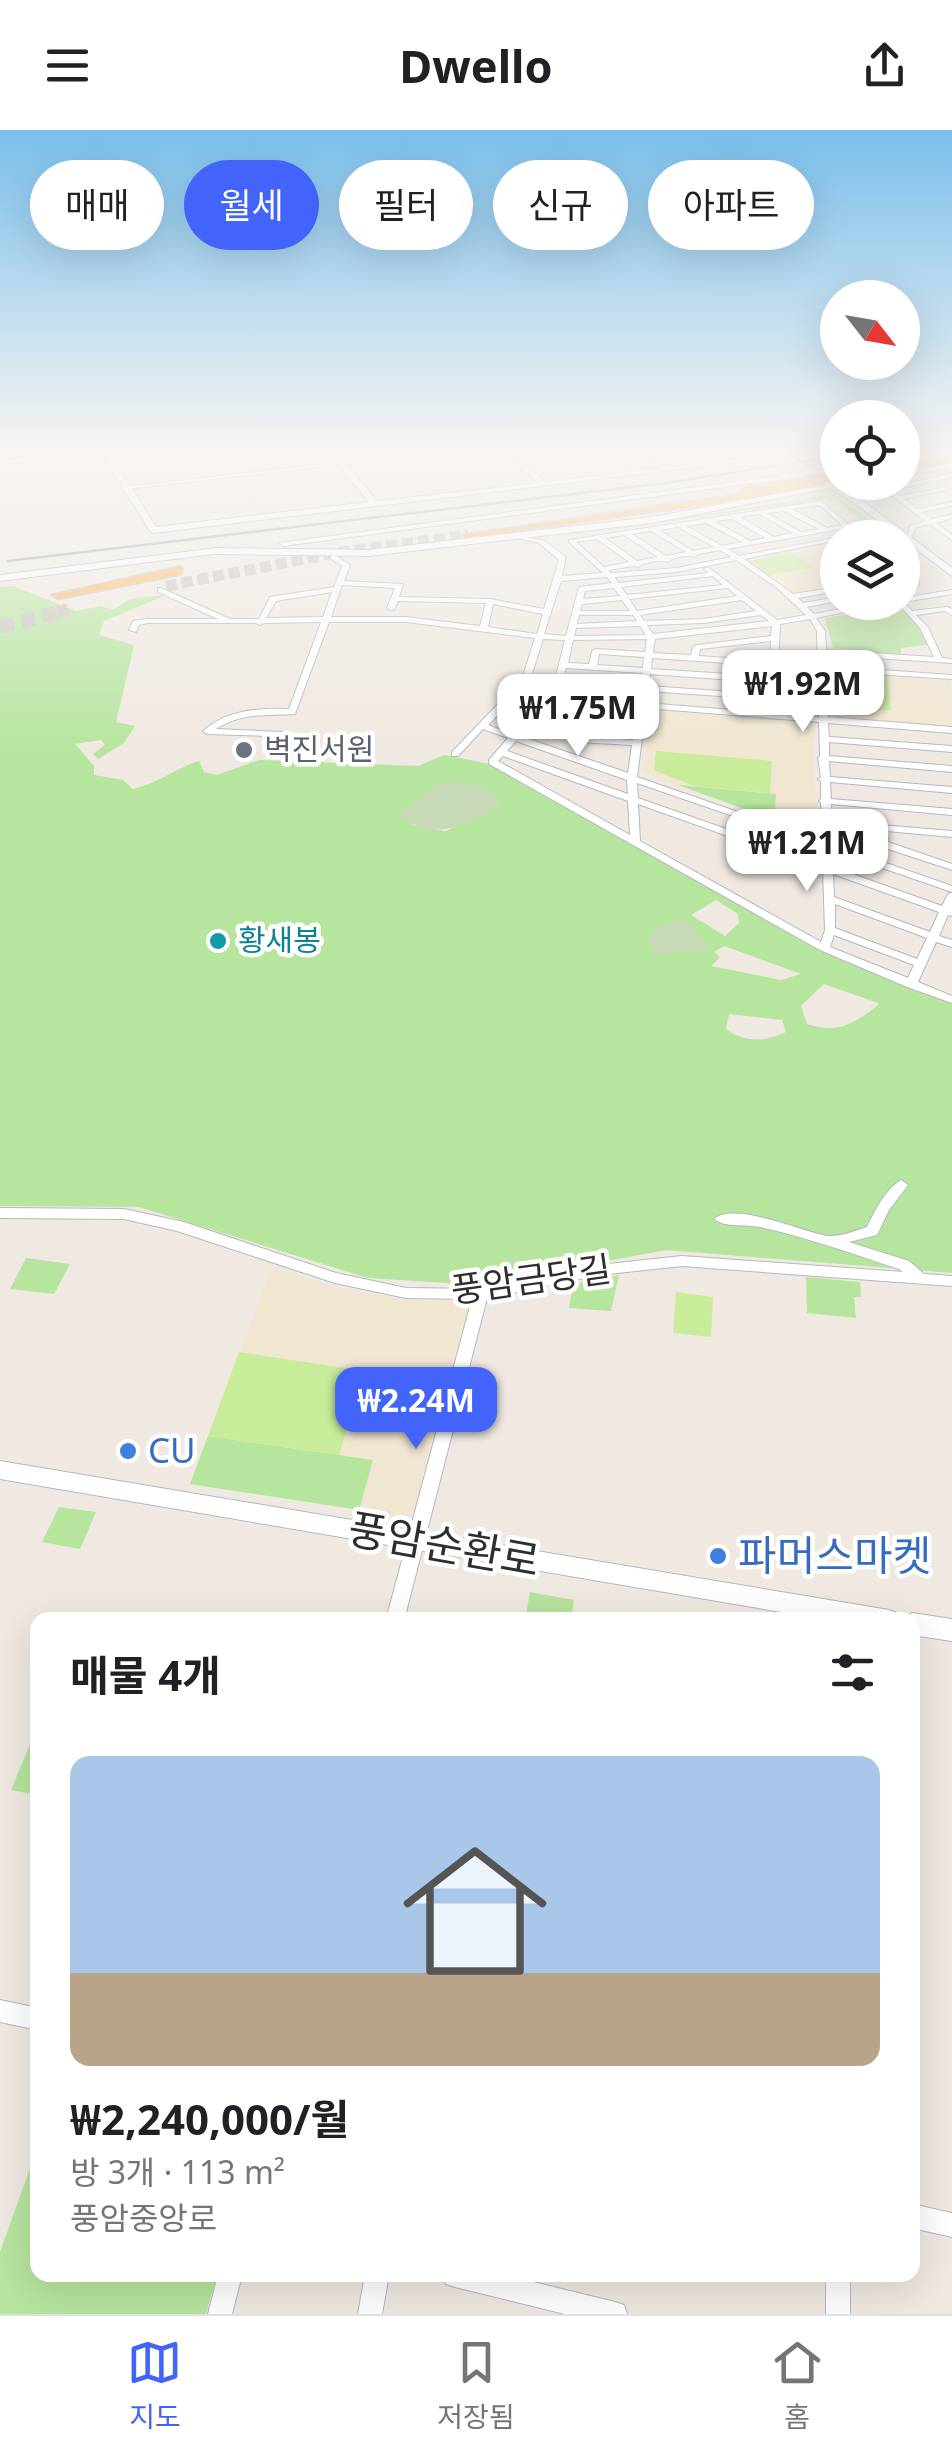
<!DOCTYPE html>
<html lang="ko">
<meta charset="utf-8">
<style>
:root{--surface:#fff;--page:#f2f2f2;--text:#202124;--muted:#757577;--line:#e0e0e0;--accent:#4264fb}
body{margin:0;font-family:"Noto Sans","Noto Sans KR",sans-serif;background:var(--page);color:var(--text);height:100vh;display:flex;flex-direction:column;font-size:38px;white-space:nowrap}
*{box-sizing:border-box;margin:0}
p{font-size:32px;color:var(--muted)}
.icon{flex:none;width:55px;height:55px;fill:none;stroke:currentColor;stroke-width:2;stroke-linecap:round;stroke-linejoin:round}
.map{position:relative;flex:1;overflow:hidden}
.side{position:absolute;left:30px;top:1482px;width:890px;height:670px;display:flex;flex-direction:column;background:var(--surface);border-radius:20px;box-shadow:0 10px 40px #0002}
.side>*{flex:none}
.banner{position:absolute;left:30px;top:30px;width:892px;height:90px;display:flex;gap:20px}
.needle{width:65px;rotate:121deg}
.tools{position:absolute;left:820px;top:150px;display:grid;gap:20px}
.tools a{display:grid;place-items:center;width:100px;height:100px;border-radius:50%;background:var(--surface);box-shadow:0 10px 40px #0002;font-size:50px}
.price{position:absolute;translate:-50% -85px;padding:0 22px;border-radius:20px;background:#fff;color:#222;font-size:32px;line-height:65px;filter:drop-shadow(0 2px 5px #0008)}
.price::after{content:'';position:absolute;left:50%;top:60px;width:30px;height:22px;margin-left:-15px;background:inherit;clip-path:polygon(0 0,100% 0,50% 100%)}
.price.active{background:var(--accent);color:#fff}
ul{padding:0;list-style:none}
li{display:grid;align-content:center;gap:20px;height:530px;padding:0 40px}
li+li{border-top:2px solid var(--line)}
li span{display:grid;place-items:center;height:310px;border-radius:20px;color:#555}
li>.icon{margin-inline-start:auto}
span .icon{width:180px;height:180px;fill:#fffc;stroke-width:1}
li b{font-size:42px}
h2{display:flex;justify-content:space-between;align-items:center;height:120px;padding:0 40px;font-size:42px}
.chip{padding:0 35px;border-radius:45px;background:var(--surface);box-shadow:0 10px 40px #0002;font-size:35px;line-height:90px}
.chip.active{background:var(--accent);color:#fff}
header{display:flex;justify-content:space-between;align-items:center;height:130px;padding:0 40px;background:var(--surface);font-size:45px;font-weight:700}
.menu{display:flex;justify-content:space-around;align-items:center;height:140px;border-top:2px solid var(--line);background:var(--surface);font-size:28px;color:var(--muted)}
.menu a{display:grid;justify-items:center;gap:5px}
.menu .active{color:var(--accent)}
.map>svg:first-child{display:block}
</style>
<header><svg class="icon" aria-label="menu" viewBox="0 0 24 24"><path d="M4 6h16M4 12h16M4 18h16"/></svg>Dwello<svg class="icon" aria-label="share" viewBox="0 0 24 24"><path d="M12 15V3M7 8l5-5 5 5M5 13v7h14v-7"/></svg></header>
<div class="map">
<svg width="952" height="2184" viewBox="0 0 952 2184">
<rect width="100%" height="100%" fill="#efe9e1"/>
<path fill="#e3e1e8" d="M147,321L155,339L162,351H134L114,322Z"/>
<path fill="#f0e6d1" d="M831,414L837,420V457L792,463L749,431Z
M840,541L951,549L952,597L837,588L833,543Z
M653,580L813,592L816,684L775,680L776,664L677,655L643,642Z
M272,1138L327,1155L400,1169L466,1172L470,1182L415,1383L407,1388L359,1380L372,1330L208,1306Z"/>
<path fill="#b6e59e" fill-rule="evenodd" d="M822,366L841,370L880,398L872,399L836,370L826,369L547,409Z
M13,456L76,481L100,476L113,480L130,469L166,465L104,491L99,505L134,515L116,592L135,596L124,613L98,629L93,624L105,615L101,610L75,614L94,636V645L123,650L133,659C159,653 174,639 199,631L204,642L217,645L259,630L418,636L444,625L495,635L821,820L952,874V1143L666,1120L478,1155L368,1148L139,1077L0,1076V457ZM476,655L495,665L498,676L446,701L412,695ZM716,770L738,784L739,793L725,806L691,785ZM724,816L801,844L781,850L711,836L720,827L714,822ZM824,854L878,873L879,874C855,894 838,904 807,894L801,876ZM729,884L782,890L786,902C764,912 746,913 726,899Z
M900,476L932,514L901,518V525L833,518L825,488Z
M678,655L776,664L775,680L816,684L817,700L808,702Z
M26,1128L70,1134L54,1164L10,1159Z
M619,1145L611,1181L569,1178L573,1154Z
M806,1147L860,1152L861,1167H854L856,1188L807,1183Z
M208,1306L373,1330L359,1380L190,1354Z
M59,1377L96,1382L80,1419L42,1412Z
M530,1462L574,1470L571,1490H525Z
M35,1602L38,1603L37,1665L11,1660Z
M34,2027L38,2145H217L206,2184H0V2122Z"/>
<path fill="#c8d9b8" d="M453,652L476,655L496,665L498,676C464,697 433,712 399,685L437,654Z
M684,789L710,819L655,825L647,808L655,798Z"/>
<path fill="#c9ec9a" d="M790,421L814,437L767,445L749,431Z
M840,541L887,544L891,581L834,577L833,543Z
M656,621L772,631L770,663L694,656L654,640Z
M676,1162L713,1167L711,1207L673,1203Z
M239,1222L364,1241L339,1325L208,1306Z"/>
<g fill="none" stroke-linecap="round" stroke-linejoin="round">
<path stroke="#c8c4bd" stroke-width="11" stroke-dasharray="11 5" stroke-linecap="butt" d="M166,456L335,423L468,405
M57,482L72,478"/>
<path stroke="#c8c4bd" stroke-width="14" stroke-dasharray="14 8" stroke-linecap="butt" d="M0,497L66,480"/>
<defs>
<path id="minor" d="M440,321H460L126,359L123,357Z
M952,343V347L892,360L900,366L946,357L949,359L904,369L918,379L952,372V376L922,382L932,389L952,384V388L936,393L952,405V410L930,394L915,398L911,409H907L910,396L925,391L884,359Z
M858,352H865L855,363L863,373L860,375L849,363Z
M821,371L864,408H856L846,398L728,419L739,426L840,407L838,410L744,429L793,464L838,457V461L798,468L803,473L838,467V471L807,477L814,484L876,472H894L816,488L825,501L826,520L934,527L920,498L897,472H902V468L952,460V464L904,472L912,481L947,477L952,479V485L945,481L916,485L928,497L942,528L952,529V533L826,525V536L952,545V549L826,541L828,587L952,597V603L828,593L829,607L952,616V622L829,612V626L952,636V642L829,631L830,647L952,657V663L830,652L831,669L952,679V685L831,674L832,691L952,701V707L887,701L888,712L952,734V740L879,716L877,701L832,697V714L952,756V762L833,721V737L942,776L948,764L952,763V786L948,785L939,806L952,810V817L936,812L918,852L952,866V873L907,857L820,820L489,634V630L508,608L483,599L458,626H452V622L522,549L535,508L406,492H329L295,584C266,586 242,582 216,599L284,602L285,604L276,625L271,628L266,625L275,606L207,604L203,601C227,580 257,578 289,579L321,492L264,493L260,495L256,493H147L139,495L136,502L129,500L133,491L147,489H218L158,462V458H161L230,489H259L270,467L334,457L342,436L330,428L333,424L350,435L344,451L403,454L399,467L490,469L544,479L559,430L539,413L518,408V406L543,410L566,427L562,446L603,443L569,412V410ZM820,375L842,395L827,398L792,379ZM784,381L819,399L801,402L766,383ZM759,384L793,403L774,407L740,387ZM732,389L766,408L750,411L714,391ZM706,393L742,412L722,416L686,396ZM678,397L714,417L693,421L659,400ZM651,401L686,422L666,426L632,404ZM624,405L658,427L637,431L605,408ZM597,409L629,432L604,437L576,412ZM720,420L731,427L677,438L611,443L608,440L634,436L638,437C644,433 658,429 667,432C673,428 686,424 695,427L698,424ZM736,430L776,457L806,485L777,490L708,437L704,439L708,443L618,453L615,447L677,442ZM713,446L723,455L627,465L621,457ZM607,447L612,453L579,457L566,506L544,504L561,451ZM342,455L395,458L387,478L391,480H394L398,471L486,473L480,496L406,487H331ZM614,458L620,466L583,469L585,461ZM728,458L737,466L637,481L629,469ZM332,462L323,487L266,488L276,471ZM622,470L630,481H580L582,474ZM742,470L756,481L703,489L644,491L640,485ZM493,474L543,484L537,504L488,497ZM579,485H633L637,491L577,494ZM761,485L769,491L653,504L647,495L703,493ZM810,489L817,501L819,587L646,573L648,561L777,570L778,568L774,565L649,556L650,544L774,553L778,550L774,547L651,539L652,528L770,536L771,541H774L778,539L780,494ZM640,496L646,505L574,506L576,498ZM772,496L771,506L697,515L693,517L691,525L653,523L655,509ZM543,509L565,510L553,558L547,565L518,563L530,550ZM647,509L645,522L596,519L592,521L589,534L568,533L573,510ZM771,511L770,531L699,526L700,519ZM599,524L644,527L643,538L597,535ZM566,538L642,543L640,555L563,550ZM562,555L640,560L638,572L556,566ZM515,568L543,570L512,604L488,595ZM551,570L637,577L635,592L539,584ZM646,578L819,592L820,626L818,628L821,647L818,649L821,651V669L819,671L821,673L822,691L819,693L822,695V711L637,647ZM535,589L556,591L555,604L578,612L632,615L628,643L520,606ZM565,592L634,597L633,610L579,606L563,601ZM516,611L627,650L628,664L507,621ZM503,626L628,671L630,705L498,631ZM637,653L823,717V733L638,668ZM638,674L823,740L825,800L821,812L640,711ZM833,744L939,782L930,802L834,767ZM835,774L927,808L917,829L835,798ZM834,805L914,835L908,848L830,817Z
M902,440L919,451V455L902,460V455L911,452L902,446Z
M901,1050L908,1055L889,1080L877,1105L849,1112L909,1131L924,1144L952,1146V1156L682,1136L599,1145L487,1168L404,1490H386L472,1169L406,1168L335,1153L177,1101L124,1089L0,1088V1078L124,1079L184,1092L336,1143L406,1158L481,1159L599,1135L682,1126L903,1142L899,1139C853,1124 807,1107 760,1097C745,1094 726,1098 714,1089C736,1071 801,1102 828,1106C840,1107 855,1101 867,1097C875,1080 885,1060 901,1050Z
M0,1870L38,1878V1900L0,1892Z
M912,2074L952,2083V2107L912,2098Z
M218,2145H242L232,2184H208Z
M365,2145H389L382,2184H358Z
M443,2145H505L615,2172L624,2175L627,2184H565L455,2157L446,2154Z
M826,2145H850V2184H826Z"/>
<path id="tertiary" d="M72,321H94L0,335V331Z
M100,321H108L156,397L369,372L327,321H335L377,371L538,353L503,321H512L546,352L659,338L636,321H645L668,337L785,324L789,326L153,403L149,400Z
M939,321H952V323L902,332V328Z
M952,333V337L902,346V342Z
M838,338V342L283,416L279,413Z
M841,352H861L652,393L369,426L217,424L213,421L217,418L369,420L652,387Z
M0,1331L889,1480L897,1483L900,1490H828L0,1349Z
M912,1483L952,1489V1511L912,1505V1490H902Z"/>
<path id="secondary" d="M773,321H783L863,371L952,438V446L857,375Z
M217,418L221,423L0,451V445Z"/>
<path id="trunk" d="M952,327V333L902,341V335Z
M753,362L757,367L468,408L462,405Z
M178,437L182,438V444L58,469L52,465Z"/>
</defs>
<use href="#minor" stroke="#b4b7c1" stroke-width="2"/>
<use href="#tertiary" stroke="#b4b7c1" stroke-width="2"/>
<use href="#secondary" stroke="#b4b7c1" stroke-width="2"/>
<use href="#trunk" stroke="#c9c9c9" stroke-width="3"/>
<use href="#minor" fill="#fff" fill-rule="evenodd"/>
<use href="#tertiary" fill="#fff" fill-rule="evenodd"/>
<use href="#secondary" fill="#fff" fill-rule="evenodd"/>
<use href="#trunk" fill="#f8ba60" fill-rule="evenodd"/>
<path stroke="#a3a6b8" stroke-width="2.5" d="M8,431L666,353L838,326"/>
<defs>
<path id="trunk-bridge" d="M747,362L838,346"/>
</defs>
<use href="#trunk-bridge" stroke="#c9c9c9" stroke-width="12" stroke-linecap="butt"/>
<use href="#trunk-bridge" stroke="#f8ba60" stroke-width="11"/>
</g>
<linearGradient id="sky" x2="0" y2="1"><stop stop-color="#7abfeb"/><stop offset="0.51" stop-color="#f8f5f2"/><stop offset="1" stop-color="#f8f5f2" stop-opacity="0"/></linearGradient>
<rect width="952" height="627" fill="url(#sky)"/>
<circle fill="#6b7280" stroke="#fff" stroke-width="4" cx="244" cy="620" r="10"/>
<circle fill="#0f9aa8" stroke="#fff" stroke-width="4" cx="218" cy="811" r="10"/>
<g fill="#3f7fe0" stroke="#fff" stroke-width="4">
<circle cx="128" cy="1321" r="10"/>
<circle cx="718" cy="1426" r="10"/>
</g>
<g text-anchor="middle" stroke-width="9" stroke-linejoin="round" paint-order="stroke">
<g font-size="30" fill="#5b616d" stroke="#fff" text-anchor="start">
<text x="264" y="630">벽진서원</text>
</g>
<g font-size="30" fill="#0d838f" stroke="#fff" text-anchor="start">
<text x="238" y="821">황새봉</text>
</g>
<g font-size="35" fill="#2e2e2e" stroke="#fff">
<text transform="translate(531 1150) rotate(-8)" y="12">풍암금당길</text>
</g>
<g font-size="35" fill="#366cbe" stroke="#fff" text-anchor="start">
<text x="148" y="1333">CU</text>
</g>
<g font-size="42" fill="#2e2e2e" stroke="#fff">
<text transform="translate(444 1415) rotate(10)" y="15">풍암순환로</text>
</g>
<g font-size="42" fill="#366cbe" stroke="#fff" text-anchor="start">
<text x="738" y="1441">파머스마켓</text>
</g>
</g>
</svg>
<div class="tools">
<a><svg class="needle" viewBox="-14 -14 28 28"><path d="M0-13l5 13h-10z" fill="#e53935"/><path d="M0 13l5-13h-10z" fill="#757577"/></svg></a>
<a><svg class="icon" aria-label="locate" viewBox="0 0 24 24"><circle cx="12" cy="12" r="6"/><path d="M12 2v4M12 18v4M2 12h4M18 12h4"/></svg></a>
<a><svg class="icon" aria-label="layers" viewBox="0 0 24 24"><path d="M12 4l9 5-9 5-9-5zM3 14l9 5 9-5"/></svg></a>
</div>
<b class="price" style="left:803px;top:605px">₩1.92M</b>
<b class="price" style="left:578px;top:629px">₩1.75M</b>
<b class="price" style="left:807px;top:764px">₩1.21M</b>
<b class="price active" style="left:416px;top:1322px">₩2.24M</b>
<div class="banner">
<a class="chip">매매</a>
<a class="chip active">월세</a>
<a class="chip">필터</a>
<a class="chip">신규</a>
<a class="chip">아파트</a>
</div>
<section class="side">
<h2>매물 4개<svg class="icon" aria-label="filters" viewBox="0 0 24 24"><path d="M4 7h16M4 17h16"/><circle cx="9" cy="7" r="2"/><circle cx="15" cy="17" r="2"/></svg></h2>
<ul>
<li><span style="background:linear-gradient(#a9c7e8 70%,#b9a48a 0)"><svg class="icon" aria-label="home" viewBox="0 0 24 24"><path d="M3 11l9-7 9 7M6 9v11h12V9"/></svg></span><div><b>₩2,240,000/월</b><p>방 3개 · 113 m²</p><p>풍암중앙로</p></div></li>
</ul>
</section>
</div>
<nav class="menu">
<a class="active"><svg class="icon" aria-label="map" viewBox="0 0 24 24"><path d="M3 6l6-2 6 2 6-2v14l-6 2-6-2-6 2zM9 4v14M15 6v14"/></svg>지도</a>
<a><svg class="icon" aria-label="saved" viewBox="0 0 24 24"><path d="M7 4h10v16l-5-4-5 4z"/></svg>저장됨</a>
<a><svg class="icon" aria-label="home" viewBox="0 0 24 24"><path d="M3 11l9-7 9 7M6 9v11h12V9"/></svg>홈</a>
</nav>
